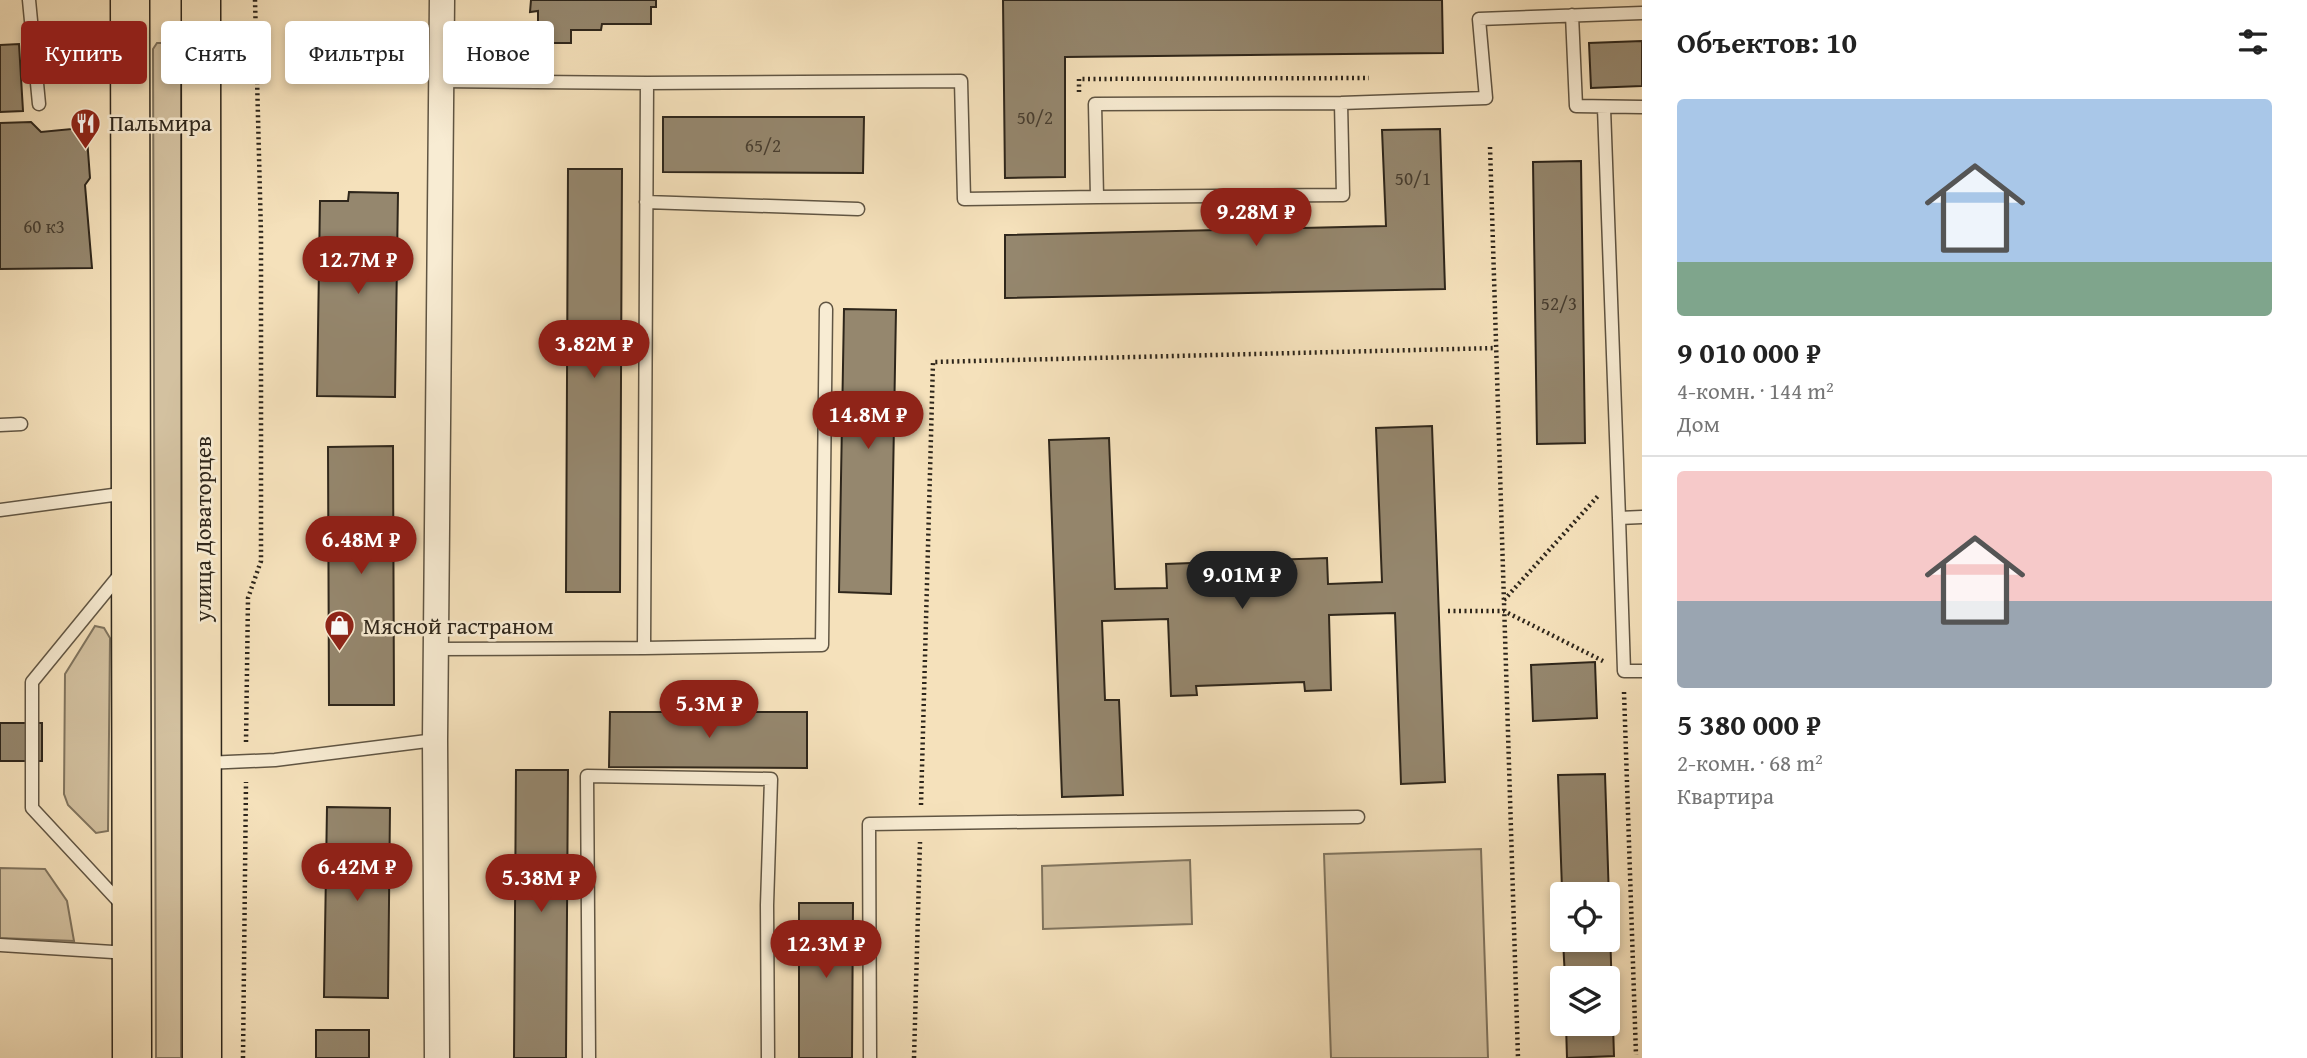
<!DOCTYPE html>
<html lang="ru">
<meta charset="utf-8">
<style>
:root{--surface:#fff;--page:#f6f6f6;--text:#222;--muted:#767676;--line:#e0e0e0;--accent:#8f2418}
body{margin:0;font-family:"Gentium Book Plus",serif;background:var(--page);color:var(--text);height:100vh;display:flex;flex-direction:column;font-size:26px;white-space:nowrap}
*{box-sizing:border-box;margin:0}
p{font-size:23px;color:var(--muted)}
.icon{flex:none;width:38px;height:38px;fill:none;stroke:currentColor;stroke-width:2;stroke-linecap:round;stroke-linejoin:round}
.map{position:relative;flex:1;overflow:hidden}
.drawer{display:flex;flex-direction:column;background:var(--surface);width:665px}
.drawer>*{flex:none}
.guide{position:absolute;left:21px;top:21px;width:665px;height:63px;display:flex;gap:14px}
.fabs{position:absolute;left:1550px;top:882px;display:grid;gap:14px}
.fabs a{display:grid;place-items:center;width:70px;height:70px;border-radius:7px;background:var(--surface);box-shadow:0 4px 10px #0003;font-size:35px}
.price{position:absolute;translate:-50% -60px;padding:0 16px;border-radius:24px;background:var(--accent);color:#fff;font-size:23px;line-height:46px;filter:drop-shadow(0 2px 4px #0008)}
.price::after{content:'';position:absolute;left:50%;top:42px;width:21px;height:16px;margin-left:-10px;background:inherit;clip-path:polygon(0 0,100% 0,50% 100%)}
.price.on{background:#222;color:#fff}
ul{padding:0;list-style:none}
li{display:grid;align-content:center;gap:14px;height:371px;padding:0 35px}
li+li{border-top:2px solid var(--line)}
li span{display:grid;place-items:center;height:217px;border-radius:7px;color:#555}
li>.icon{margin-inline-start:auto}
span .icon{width:126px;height:126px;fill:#fffc;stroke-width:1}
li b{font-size:30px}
h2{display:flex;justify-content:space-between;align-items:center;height:84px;padding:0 35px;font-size:30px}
.chip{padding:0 24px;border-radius:7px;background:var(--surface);box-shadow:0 4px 10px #0003;font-size:24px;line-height:63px}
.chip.on{background:var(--accent);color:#fff}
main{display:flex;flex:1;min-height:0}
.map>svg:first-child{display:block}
</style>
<main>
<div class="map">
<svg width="1642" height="1058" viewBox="0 0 1642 1058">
<rect width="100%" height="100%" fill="#f5e1bb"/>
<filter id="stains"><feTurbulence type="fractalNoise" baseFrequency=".00286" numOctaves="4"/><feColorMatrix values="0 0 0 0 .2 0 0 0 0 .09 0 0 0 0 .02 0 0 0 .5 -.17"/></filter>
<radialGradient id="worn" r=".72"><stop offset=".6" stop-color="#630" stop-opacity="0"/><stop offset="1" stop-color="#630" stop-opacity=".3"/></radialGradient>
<path fill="#d3c1a0" stroke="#80745e" stroke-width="2" d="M157,43H177L181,48V1058H156L153,49Z
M95,626L104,628L110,638L108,831L96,833L68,805L64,794L65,674Z
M1481,849L1488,1058H1331L1324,854Z
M1190,860L1192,924L1043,929L1042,866Z
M0,868L45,869L67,901L74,941L0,938Z"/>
<path fill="#95876e" stroke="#2e261b" stroke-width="2" d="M531,0H656V7H651V24H602L601,30H571V43H552V34H538V11L530,12Z
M1003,0H1442L1443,53L1065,57V177L1005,178Z
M1642,41V86L1591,88L1589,43Z
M19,44L23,111L0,112V45Z
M663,117H864L863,173L663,172Z
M31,122L41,132L82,128L87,138L90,178L85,185L92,268L0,269V123Z
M1440,129L1445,289L1005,298V235L1386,226L1382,130Z
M1581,161L1585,443L1537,444L1533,162Z
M568,169H622L620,592H566Z
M349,192L398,193L395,397L317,396L320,201H348Z
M844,309L896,310L891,594L839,592Z
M1432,426L1445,782L1401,784L1395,613L1329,615L1331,690L1305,691L1304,682L1196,686L1197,695L1171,696L1168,619L1102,621L1105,700H1119L1123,795L1062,797L1049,440L1109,438L1115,589L1167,588L1166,564L1327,558L1328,584L1382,582L1376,428Z
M393,446L394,705H329L328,447Z
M1595,662L1597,718L1533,721L1531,665Z
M610,712H807V768L609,767Z
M0,723H42V761H0Z
M516,770H568L566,1058H514Z
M1605,774L1614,1056L1567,1058L1566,1024H1608V978H1565L1563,940H1608V894H1563V918L1558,775Z
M327,807L390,808L388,998L324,997Z
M799,903H853L852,1058H799Z
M316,1030H369V1058H316Z"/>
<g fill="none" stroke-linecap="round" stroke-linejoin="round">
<defs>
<path id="lane" d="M29,0L39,104
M1572,15L1576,106L1642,107
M441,81L647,83L961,81L964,199L1097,197
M1341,103L1343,195L1097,197L1095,104L1341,103L1486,98L1479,19L1642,13
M1604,108L1619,518L1642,517
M646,202L858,209
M0,425L21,424
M0,510L128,493
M1619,518L1624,671H1642
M122,572L32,682V808L123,906
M644,648L822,645L826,309
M436,649L644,648L647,83
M205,763L275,760L435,740
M0,945L129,953
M589,1058L587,776L771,779L767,905L768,1058
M870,1058L869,824L1358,817"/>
<path id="street" d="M437,1058L435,740L442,0"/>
<path id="primary" d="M130,0L132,1058
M201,0L202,1058"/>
</defs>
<use href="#lane" stroke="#605543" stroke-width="15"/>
<use href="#street" stroke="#605543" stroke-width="27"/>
<use href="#primary" stroke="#2e261b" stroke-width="41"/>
<path stroke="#2e261b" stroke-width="4.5" stroke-dasharray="2 3.5" stroke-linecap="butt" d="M1079,92V79L1369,78
M1490,147L1518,1058
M1504,600L1598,496
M1448,611H1504L1603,661
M1624,692L1636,1055
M246,742L248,598L261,561V234L255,0
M921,805L933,362L1496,348
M243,1058L246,782
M914,1058L920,842"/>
<use href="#lane" stroke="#f8ecd3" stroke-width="12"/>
<use href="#street" stroke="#f8ecd3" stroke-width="24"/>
<use href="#primary" stroke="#f5e1bb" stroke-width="38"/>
</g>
<defs>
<symbol id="restaurant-pin" viewBox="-11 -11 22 30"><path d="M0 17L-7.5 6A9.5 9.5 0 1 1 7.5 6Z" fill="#8f2418" stroke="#f8ecd3"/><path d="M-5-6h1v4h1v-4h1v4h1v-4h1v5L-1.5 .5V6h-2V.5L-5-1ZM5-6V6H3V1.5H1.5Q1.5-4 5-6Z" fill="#fff"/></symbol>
<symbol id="shop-pin" viewBox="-11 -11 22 30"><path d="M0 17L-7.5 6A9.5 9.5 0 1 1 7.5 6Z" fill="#8f2418" stroke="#f8ecd3"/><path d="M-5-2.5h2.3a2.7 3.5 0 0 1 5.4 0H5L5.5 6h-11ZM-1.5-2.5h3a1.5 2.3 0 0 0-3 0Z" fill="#fff"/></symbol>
</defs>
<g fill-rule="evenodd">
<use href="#restaurant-pin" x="68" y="106" width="35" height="47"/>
<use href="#shop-pin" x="322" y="608" width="35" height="47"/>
</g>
<g text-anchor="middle" stroke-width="5" stroke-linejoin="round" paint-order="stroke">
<g font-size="19" fill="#483e30">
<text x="1035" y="124">50/2</text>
<text x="763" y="152">65/2</text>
<text x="1413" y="185">50/1</text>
<text x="44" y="233">60 к3</text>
<text x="1559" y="310">52/3</text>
</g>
<g font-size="23" fill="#2e261b" stroke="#f8ecd3" text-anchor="start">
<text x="109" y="131">Пальмира</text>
<text x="363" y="634">Мясной гастраном</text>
</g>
<g font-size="23" fill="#2e261b" stroke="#f8ecd3">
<text transform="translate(203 529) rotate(-90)" y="8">улица Доваторцев</text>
</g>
</g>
<rect width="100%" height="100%" filter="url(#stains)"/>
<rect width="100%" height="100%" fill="url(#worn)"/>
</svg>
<div class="fabs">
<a><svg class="icon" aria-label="locate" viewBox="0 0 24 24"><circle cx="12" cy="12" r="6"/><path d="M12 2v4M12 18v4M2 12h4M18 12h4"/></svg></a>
<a><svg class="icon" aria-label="layers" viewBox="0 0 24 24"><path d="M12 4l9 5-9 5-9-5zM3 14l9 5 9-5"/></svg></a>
</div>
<b class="price" style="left:1256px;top:248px">9.28M ₽</b>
<b class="price" style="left:358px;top:296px">12.7M ₽</b>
<b class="price" style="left:594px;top:380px">3.82M ₽</b>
<b class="price" style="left:868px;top:451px">14.8M ₽</b>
<b class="price" style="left:361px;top:576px">6.48M ₽</b>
<b class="price on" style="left:1242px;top:611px">9.01M ₽</b>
<b class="price" style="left:709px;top:740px">5.3M ₽</b>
<b class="price" style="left:357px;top:903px">6.42M ₽</b>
<b class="price" style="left:541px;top:914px">5.38M ₽</b>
<b class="price" style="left:826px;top:980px">12.3M ₽</b>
<div class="guide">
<a class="chip on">Купить</a>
<a class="chip">Снять</a>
<a class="chip">Фильтры</a>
<a class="chip">Новое</a>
</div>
</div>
<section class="drawer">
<h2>Объектов: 10<svg class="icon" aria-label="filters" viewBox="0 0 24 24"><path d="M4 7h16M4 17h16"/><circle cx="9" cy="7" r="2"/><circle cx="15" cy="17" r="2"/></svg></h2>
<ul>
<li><span style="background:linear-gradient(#a9c7e8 75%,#7fa58c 0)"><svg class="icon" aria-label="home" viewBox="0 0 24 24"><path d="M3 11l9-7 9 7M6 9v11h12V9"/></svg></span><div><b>9 010 000 ₽</b><p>4-комн. · 144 m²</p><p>Дом</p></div></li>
<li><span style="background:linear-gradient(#f6c9c9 60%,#9aa5b1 0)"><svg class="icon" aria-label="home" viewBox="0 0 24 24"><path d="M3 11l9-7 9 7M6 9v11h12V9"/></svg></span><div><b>5 380 000 ₽</b><p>2-комн. · 68 m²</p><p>Квартира</p></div></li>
</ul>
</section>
</main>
